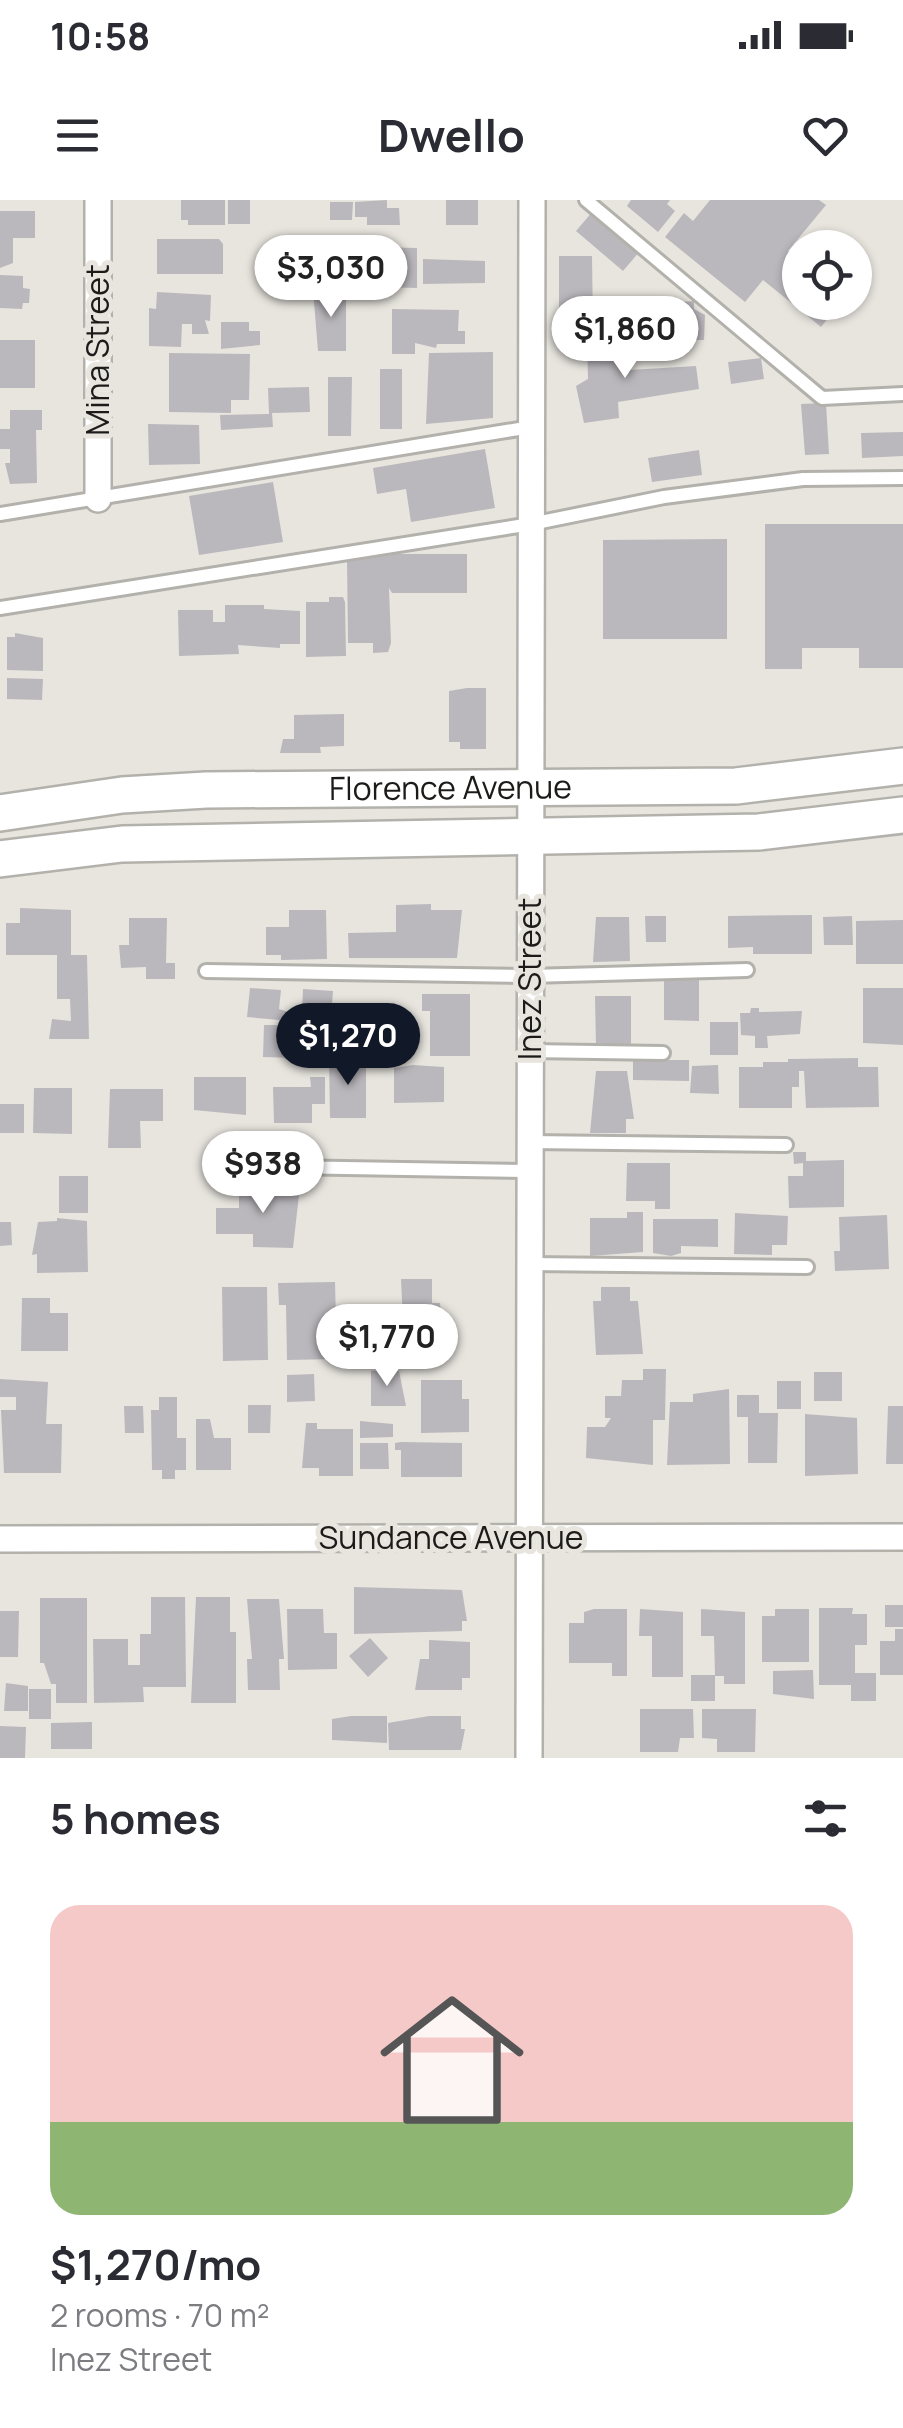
<!DOCTYPE html>
<meta charset="utf-8">
<style>
:root{--surface:#fff;--page:#f2f2f3;--text:#2b2b33;--muted:#7c7c81;--line:#e1e1e2;--accent:#111827}
body{margin:0;font-family:Manrope,sans-serif;background:var(--page);color:var(--text);height:100vh;display:flex;flex-direction:column;font-size:38px;white-space:nowrap}
*{box-sizing:border-box;margin:0}
p{font-size:32px;color:var(--muted)}
.icon{flex:none;width:55px;height:55px;fill:none;stroke:currentColor;stroke-width:2;stroke-linecap:round;stroke-linejoin:round}
.map{position:relative;height:1558px;overflow:hidden}
.details{display:flex;flex-direction:column;background:var(--surface);flex:1}
.details>*{flex:none}
.fabs{position:absolute;left:782px;top:30px;display:grid;gap:20px}
.fabs a{display:grid;place-items:center;width:90px;height:90px;border-radius:50%;background:var(--surface);box-shadow:0 2px 8px #0004;font-size:50px}
.price{position:absolute;translate:-50% -85px;padding:0 22px;border-radius:35px;background:#fff;color:#222;font-size:32px;line-height:65px;filter:drop-shadow(0 2px 5px #0008)}
.price::after{content:'';position:absolute;left:50%;top:60px;width:30px;height:22px;margin-left:-15px;background:inherit;clip-path:polygon(0 0,100% 0,50% 100%)}
.price.on{background:var(--accent);color:#fff}
ul{padding:0;list-style:none}
li{display:grid;align-content:center;gap:20px;height:530px;padding:0 50px}
li+li{border-top:2px solid var(--line)}
li span{display:grid;place-items:center;height:310px;border-radius:30px;color:#555}
li>.icon{margin-inline-start:auto}
span .icon{width:180px;height:180px;fill:#fffc;stroke-width:1}
li b{font-size:42px}
h2{display:flex;justify-content:space-between;align-items:center;height:120px;padding:0 50px;font-size:42px}
.status{display:flex;justify-content:space-between;align-items:center;height:70px;padding:0 50px;background:var(--surface);direction:ltr}
.status svg{height:28px;fill:currentColor}
header{display:flex;justify-content:space-between;align-items:center;height:130px;padding:0 50px;background:var(--surface);font-size:45px;font-weight:700}
.map>svg:first-child{display:block}
</style>
<div class="status"><b>10:58</b><svg viewBox="0 0 49 12"><path d="M0 12V9h3v3zM5 12V6h3v6zM10 12V3h3v9zM15 12V0h3v12zM26 1h20v11H26zM47 4h2v5h-2z"/></svg></div>
<header><svg class="icon" aria-label="menu" viewBox="0 0 24 24"><path d="M4 6h16M4 12h16M4 18h16"/></svg>Dwello<svg class="icon" aria-label="heart" viewBox="0 0 24 24"><path d="M12 20l-8-8c-3-5 5-10 8-4 3-6 11-1 8 4z"/></svg></header>
<div class="map">
<svg width="903" height="1558" viewBox="0 0 903 1558">
<rect width="100%" height="100%" fill="#e8e5df"/>
<path fill="#bbb8bd" d="M181,0H225V25H188V20H181Z
M228,0H250V24H228Z
M387,0V8H399L400,25H367V17H355V2Z
M446,0H478V25H446Z
M631,0H670L667,4L675,11L658,32L627,6Z
M710,0H819L826,5L788,51L800,61V102H841L821,127L763,80L745,102L665,37L684,13L693,21Z
M330,2H353L352,20H330Z
M0,11H35V38H13V63L0,68Z
M593,11L640,51L623,71L576,31Z
M325,37L366,38L365,63L313,60V46L325,47Z
M157,39H219L223,44V74H157Z
M378,47L417,48V88L378,87Z
M559,56H592L593,124H559Z
M423,59L485,61V83L423,84Z
M0,75L23,76V88L30,89L29,103H23L22,109L0,108Z
M313,90H346V151H318Z
M157,92L211,95L210,121L205,120L209,134H192V124H182L181,147L149,146V108L156,109Z
M694,101V109L705,115L704,140H679V102Z
M392,109L459,110L458,131H465V144H437L436,148L415,143V154H392Z
M221,122H249V131H260V145L221,149Z
M625,139L627,174L629,170L696,166L699,189L618,202L619,218L584,223L576,186L588,179L587,140Z
M0,140H35V188H0Z
M493,152V218L426,224L429,153Z
M169,153L250,154L249,200H231V213L169,212Z
M761,158L764,179L731,184L728,162Z
M380,169H402V229H380Z
M328,177H352L351,236H328Z
M309,187L310,212L272,213L273,227L221,230L220,215L269,214L268,188Z
M826,203L829,254L805,255L801,204Z
M10,210H42V230H36L37,283L10,284L5,263H10V249H0V229H10Z
M148,224L199,225L200,264L149,265Z
M903,232V256L862,258L861,233Z
M485,249L495,308L411,322L406,289L377,294L373,268Z
M699,250L702,275L652,282L648,258Z
M273,282L283,342L199,355L189,296Z
M765,324H903V468H859V448H802V469H765Z
M727,339V439H603V340Z
M393,354H467V393H392L389,388L391,443L388,452L373,453V443H348L347,360Z
M329,397H343L345,402L346,456L306,457V402H329Z
M225,405H264V409L300,411V444H280V448L238,445L239,454L179,456L178,410H213V422H225Z
M15,433L43,438V471L7,470V437H15Z
M7,478L43,479L42,500L7,499Z
M467,488H486V549H460V542H449V491Z
M344,514V546L320,547L321,553H280L283,539H294V515Z
M431,704V710H462L457,758H349L348,733L396,732V705Z
M20,708L71,710V755H87L89,839H49L52,819L71,821L70,799H57V755H6V723H20Z
M289,710H326L327,759L281,760V755H266V727H289Z
M812,715V754H753V747L728,748V716Z
M645,716H666V742H646Z
M852,716L853,745H824L823,717Z
M596,717H629L630,761L593,762Z
M129,718H167L166,763H175V779H146V767L121,768L119,745H129Z
M903,720V764H856V721Z
M664,779H699V821L664,820Z
M250,788L281,790L279,809L288,812L302,813L303,789L333,791L328,859L263,857L264,825H279V820L247,817Z
M863,788H903V845L863,843Z
M422,794H470V856H430V811H422Z
M595,796H631V847H596Z
M751,808H759V812L802,811L800,834L767,836L768,848H755V836L741,835L740,813H750Z
M710,822H738V855H710Z
M858,858V867H878L879,907L806,908L804,871H799V887H792V908H739V867H763V862H788V859Z
M329,859H366V918H330Z
M633,860H689V881L633,880Z
M413,865L444,867V902L394,903V868Z
M718,865L719,894L690,893L692,866Z
M596,871H627L634,919H626V933H590Z
M194,877H246V915L194,910Z
M310,877H325V904H312V923H274L273,887H311Z
M34,888H72V934L33,933Z
M110,889H163V921H140L141,948H108Z
M0,904H24V933H0Z
M793,952H806V961L844,960V1007L789,1008L788,976H803V963L794,964Z
M627,963H670V1009H655V1001H626Z
M59,976H88V1013H59Z
M273,980L286,982V995H299L293,1048L253,1047V1034H216V1008H239V995H253L254,982Z
M627,1012H643V1052L590,1056V1018H627Z
M735,1013L788,1016L787,1045H772V1055L734,1054Z
M887,1015L889,1069L835,1071L834,1051H840L839,1017Z
M57,1018L87,1021L88,1072L37,1073V1054L32,1055L38,1022L57,1021Z
M653,1019H718V1047L681,1046V1053L671,1056L653,1053Z
M0,1022H11L12,1045L0,1046Z
M401,1079H432V1103H440L445,1163H405Z
M335,1082L337,1159L287,1160L286,1105H279L278,1083Z
M222,1087H267L268,1160L223,1161Z
M601,1087H630V1101H638L643,1154L596,1155L593,1101H601Z
M22,1098H50V1113H68V1151H21Z
M643,1169H666L665,1220H653V1265L586,1258L587,1227H605L611,1218H605V1196H621L622,1180H643Z
M371,1171H399L406,1206H371Z
M814,1172H842V1201H814Z
M314,1174L315,1201L287,1202V1175Z
M0,1179L48,1182L46,1224H62L61,1273H4L1,1210H16V1197H0Z
M421,1180H462V1199H469V1232L421,1233Z
M777,1181H801V1209H777Z
M729,1189L730,1264L667,1265L670,1202H693V1194Z
M737,1195H759V1213H778L777,1263H748V1217H737Z
M159,1197H177V1238H186V1270H175V1279H162V1270H152L151,1210H159Z
M248,1205H271L270,1233H248Z
M124,1206H143L144,1233H125Z
M888,1206H903V1264H886Z
M805,1214L857,1218L858,1274L805,1276Z
M196,1219H210L214,1238H231V1270H196Z
M360,1221L393,1224V1237L360,1238Z
M306,1223H317V1229H353V1276H319V1268H302Z
M401,1242L462,1243V1277H401V1250H395V1243Z
M360,1243H388L389,1269H360Z
M354,1387L462,1390L467,1421H462V1431L354,1434Z
M151,1397H185L186,1487H143L144,1502L94,1503L93,1439H128V1465H140V1434H151Z
M196,1397H230V1432H236V1503H191Z
M40,1398H87V1503H56V1484H51L44,1463H40Z
M247,1399H279L284,1459H279L280,1490H248L247,1459H252Z
M885,1405H903V1427H885Z
M819,1408H853L852,1414H867V1445H855V1473H876V1501H851V1485H819Z
M287,1409H323L324,1433H337V1469L288,1470Z
M594,1409H627V1476H612V1463H569V1423H584V1412Z
M640,1409L683,1412V1477H652V1436H639Z
M701,1409L745,1412V1484H724V1476H715V1501H691V1475H715L714,1436H701Z
M775,1409H809V1462H762V1416H775Z
M0,1411H19L18,1457H0Z
M895,1429H903V1475H880V1441H895Z
M370,1438L388,1458L368,1477L349,1456Z
M429,1440L470,1442V1478H462V1490H415L420,1459H429Z
M813,1470L814,1499L773,1494V1471Z
M6,1483L28,1486V1511H4Z
M29,1489H51V1519H29Z
M640,1509H693L694,1538H680L678,1552H640Z
M702,1509H756L755,1552H717V1539L702,1538Z
M351,1516H387V1543L332,1540V1519Z
M429,1516H461V1529H465L461,1550H389L388,1523Z
M92,1522V1549H51V1523Z
M0,1526L26,1527L25,1558H0Z"/>
<g fill="none" stroke-linecap="round" stroke-linejoin="round">
<defs>
<path id="lane" d="M586,0L822,198L903,194
M0,314L531,227
M0,408L531,324L664,297L803,279L903,278
M206,771L529,776L747,770
M529,851L663,853
M529,942L786,945
M222,966L529,971
M529,1064L807,1067"/>
<path id="street" d="M98,0V299
M0,1339L903,1337
M529,1558L532,0"/>
<g id="secondary">
<path id="s1" d="M0,613L122,595L206,590L736,586L903,566"/>
<path d="M0,659L122,644L759,632L903,615"/>
</g>
</defs>
<use href="#lane" stroke="#b3b1ab" stroke-width="18"/>
<use href="#street" stroke="#b3b1ab" stroke-width="30"/>
<use href="#secondary" stroke="#b3b1ab" stroke-width="40"/>
<use href="#lane" stroke="#fff" stroke-width="12"/>
<use href="#street" stroke="#fff" stroke-width="25"/>
<use href="#secondary" stroke="#fff" stroke-width="35"/>
</g>
<g text-anchor="middle" stroke-width="10" stroke-linejoin="round" paint-order="stroke">
<g font-size="32" fill="#1c1b19" stroke="#e8e5df">
<text transform="translate(98 150) rotate(-90)" y="11">Mina Street</text>
<text dy="11" stroke="none"><textPath href="#s1" startOffset="452">Florence Avenue</textPath></text>
<text transform="translate(530 779) rotate(-90)" y="11">Inez Street</text>
<text x="451" y="1349">Sundance Avenue</text>
</g>
</g>
</svg>
<div class="fabs">
<a><svg class="icon" aria-label="locate" viewBox="0 0 24 24"><circle cx="12" cy="12" r="6"/><path d="M12 2v4M12 18v4M2 12h4M18 12h4"/></svg></a>
</div>
<b class="price" style="left:331px;top:120px">$3,030</b>
<b class="price" style="left:625px;top:181px">$1,860</b>
<b class="price on" style="left:348px;top:888px">$1,270</b>
<b class="price" style="left:263px;top:1016px">$938</b>
<b class="price" style="left:387px;top:1189px">$1,770</b>
</div>
<section class="details">
<h2>5 homes<svg class="icon" aria-label="filters" viewBox="0 0 24 24"><path d="M4 7h16M4 17h16"/><circle cx="9" cy="7" r="2"/><circle cx="15" cy="17" r="2"/></svg></h2>
<ul>
<li><span style="background:linear-gradient(#f6c9c9 70%,#8fb573 0)"><svg class="icon" aria-label="home" viewBox="0 0 24 24"><path d="M3 11l9-7 9 7M6 9v11h12V9"/></svg></span><div><b>$1,270/mo</b><p>2 rooms · 70 m²</p><p>Inez Street</p></div></li>
</ul>
</section>
